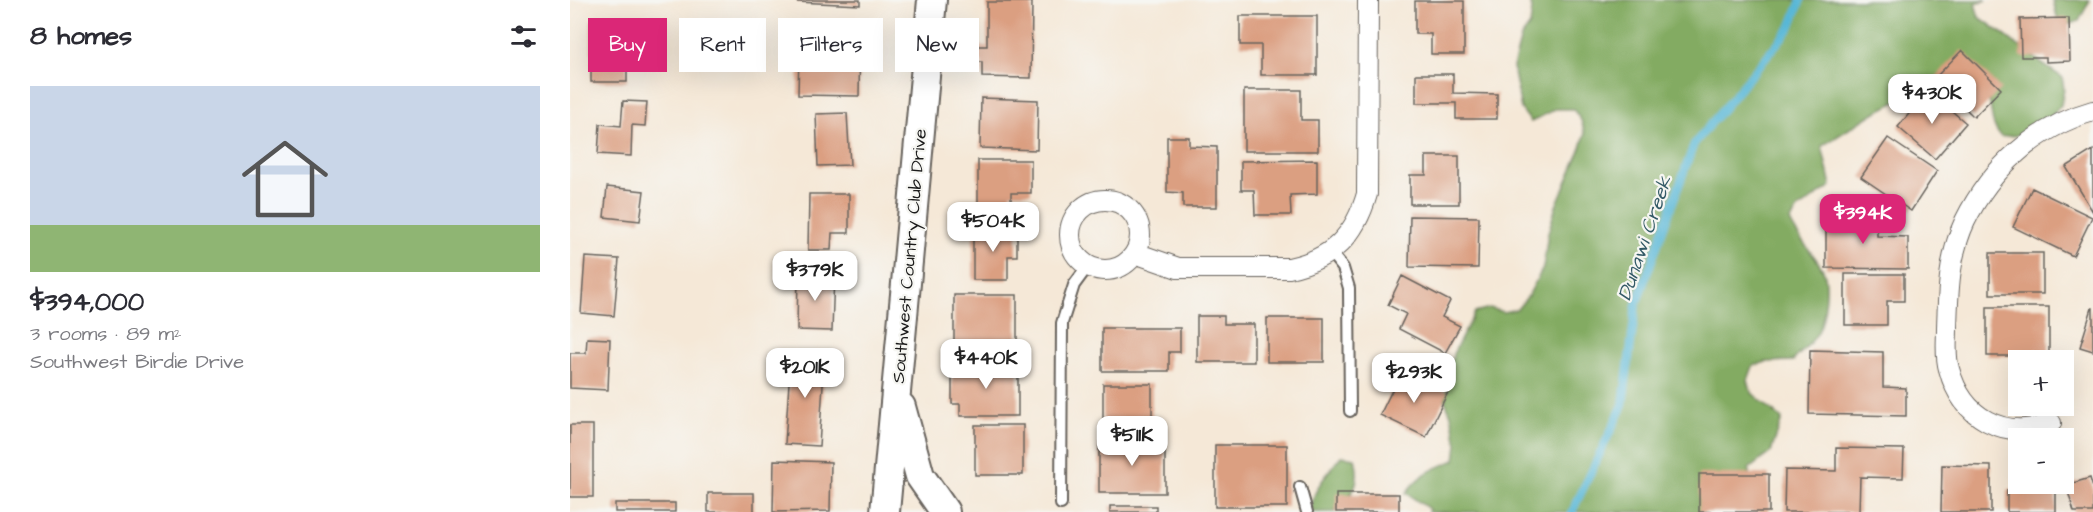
<!DOCTYPE html>
<meta charset="utf-8">
<style>
:root{--surface:#fff;--page:#f2f2f3;--text:#2b2b33;--muted:#7c7c81;--accent:#db2777}
body{margin:0;font-family:"Architects Daughter",sans-serif;background:var(--page);color:var(--text);height:100vh;display:flex;flex-direction:column;font-size:22px;white-space:nowrap}
*{box-sizing:border-box;margin:0}
p{font-size:20px;color:var(--muted)}
.icon{flex:none;width:33px;height:33px;fill:none;stroke:currentColor;stroke-width:2;stroke-linecap:round;stroke-linejoin:round}
.map{position:relative;flex:1;overflow:hidden}
.details{display:flex;flex-direction:column;background:var(--surface);width:570px}
.details>*{flex:none}
.guide{position:absolute;left:18px;top:18px;width:570px;height:54px;display:flex;gap:12px}
.tools{position:absolute;left:1438px;top:350px;display:grid;gap:12px}
.tools a{display:grid;place-items:center;width:66px;height:66px;border-radius:0px;background:var(--surface);box-shadow:0 6px 24px #0002;font-size:30px}
.price{position:absolute;translate:-50% -51px;padding:0 14px;border-radius:12px;background:#fff;color:#222;font-size:20px;line-height:39px;filter:drop-shadow(0 2px 3px #0008)}
.price::after{content:'';position:absolute;left:50%;top:36px;width:18px;height:14px;margin-left:-9px;background:inherit;clip-path:polygon(0 0,100% 0,50% 100%)}
.price.on{background:var(--accent);color:#fff}
ul{padding:0;list-style:none}
li{display:grid;align-content:center;gap:12px;height:318px;padding:0 30px}
li span{display:grid;place-items:center;height:186px;border-radius:0px;color:#555}
li>.icon{margin-inline-start:auto}
span .icon{width:108px;height:108px;fill:#fffc;stroke-width:1}
li b{font-size:26px}
h2{display:flex;justify-content:space-between;align-items:center;height:72px;padding:0 30px;font-size:26px}
.pill{padding:0 21px;border-radius:0px;background:var(--surface);box-shadow:0 6px 24px #0002;font-size:21px;line-height:54px}
.pill.on{background:var(--accent);color:#fff}
main{display:flex;flex:1;min-height:0}
.map>svg:first-child{display:block}
</style>
<main>
<section class="details">
<h2>8 homes<svg class="icon" aria-label="filters" viewBox="0 0 24 24"><path d="M4 7h16M4 17h16"/><circle cx="9" cy="7" r="2"/><circle cx="15" cy="17" r="2"/></svg></h2>
<ul>
<li><span style="background:linear-gradient(#c9d6e8 75%,#8fb573 0)"><svg class="icon" aria-label="home" viewBox="0 0 24 24"><path d="M3 11l9-7 9 7M6 9v11h12V9"/></svg></span><div><b>$394,000</b><p>3 rooms · 89 m²</p><p>Southwest Birdie Drive</p></div></li>
</ul>
</section>
<div class="map">
<svg width="1523" height="512" viewBox="0 0 1523 512">
<rect width="100%" height="100%" fill="#f6f6f2"/>
<filter id="ink" filterUnits="userSpaceOnUse"><feTurbulence type="fractalNoise" baseFrequency=".0167" numOctaves="2"/><feDisplacementMap in="SourceGraphic" scale="12" xChannelSelector="R" yChannelSelector="G"/><feConvolveMatrix kernelMatrix="1 2 1 2 8 2 1 2 1" color-interpolation-filters="sRGB"/></filter>
<filter id="wash" filterUnits="userSpaceOnUse"><feTurbulence type="fractalNoise" baseFrequency=".008" numOctaves="4" result="noise"/><feDisplacementMap in="SourceGraphic" scale="24" xChannelSelector="R" yChannelSelector="G"/><feGaussianBlur stdDeviation="1.35" result="paint"/><feColorMatrix in="noise" values="0 0 0 0 0 0 0 0 0 0 0 0 0 0 0 0 0 1.4 0 .05"/><feComposite in="paint" operator="in"/></filter>
<g filter="url(#wash)">
<rect width="100%" height="100%" fill="#f5e8d7"/>
<path fill="#83ab62" stroke="#50643f" stroke-width="1.5" d="M960,0H1417L1405,4L1409,17C1438,36 1463,59 1492,77L1494,89L1491,105L1472,128L1459,134L1431,137C1419,123 1423,112 1418,96L1393,82H1365L1304,113L1252,146L1261,186L1228,209L1220,221C1228,239 1242,251 1252,268C1260,281 1255,318 1248,332C1242,343 1231,352 1223,361L1196,362L1183,366L1178,380L1181,392L1212,419L1201,452L1179,469V482L1133,512H858L859,509L836,493C850,473 863,469 885,460L887,444L881,415L875,401L883,354L905,312L920,308L933,312L947,309L958,296L973,268L978,233L986,206L1011,148L1015,134L1011,120L1003,109H985L961,122L951,109L943,67L951,37L960,25L962,9Z
M1483,0H1520L1509,21L1497,25L1487,17Z
M771,456L785,458C791,482 785,494 766,508V512H739C743,489 757,474 771,456Z"/>
<g fill="none" stroke-linecap="round" stroke-linejoin="round">
<path stroke="#59b7d7" stroke-width="8" d="M1002,512L1053,405L1066,305L1124,144L1220,28L1231,0"/>
</g>
<g id="blocks">
<path fill="#db9f81" d="M227,0H290V5L227,2Z
M845,1H894V54H861V34H845Z
M417,2H462L461,78L412,77V62H405V46H417Z
M670,16H747V75H691V45H670Z
M1499,18L1500,61L1476,62V57H1451L1450,19Z
M21,20L57,21V82H21Z
M251,32L290,33L289,96L228,95L229,53L251,54Z
M1392,50L1431,89L1404,117L1365,78Z
M846,74H883V93L927,94V119H886V103H846Z
M674,90H731V120H748V151H674Z
M1358,91L1396,123L1365,159L1328,127Z
M411,98L468,100L467,150L410,148Z
M53,101L77,102L75,126L62,125L61,156L28,154L30,124L51,126Z
M277,113L280,165L248,166L246,114Z
M597,137H619V146L647,147V207H613V193L597,192Z
M1318,138L1367,171L1341,211L1291,177Z
M1523,150V212L1496,167Z
M856,156H889V204H840V175H856Z
M408,160H461V193H441V206H408Z
M747,160V194L720,195L721,215H685L684,190H671V161Z
M37,187L74,191L70,221L34,217Z
M1462,188L1522,217L1503,256L1443,227Z
M239,194H279V233H262L261,250H238Z
M840,216L909,217L908,268L839,267Z
M1256,216H1307V236L1338,237V269L1256,268Z
M403,228H447V256H438V280H403Z
M1420,253H1473V294H1420Z
M15,257L49,259L44,316L11,313Z
M228,273L264,274L262,331L227,330Z
M1275,274H1334V301H1317V325H1275Z
M832,276L880,301L872,317L890,326L875,353L829,329L836,314L818,305Z
M384,295H447V352H384Z
M1417,307H1479V356H1417Z
M1522,308H1523V351L1510,347Z
M627,316H654V324H684V362H627Z
M697,318H754V362H697Z
M532,328H610V352H599V371H532Z
M17,338L40,339L38,390L0,388V353H16Z
M1240,350L1313,352V387L1336,388V416L1239,414Z
M221,352L255,354L249,446L215,444Z
M382,366H448V416H390V404H382Z
M832,370L878,392L856,437L810,415Z
M533,384H582V429H533Z
M0,425H23V497H0Z
M405,425H453V475H405Z
M529,442H595V493H529Z
M645,445H717V507H645Z
M1266,448L1334,449L1333,478L1290,477L1289,512H1214L1215,470L1266,471Z
M204,460L261,462L260,511L203,512Z
M1372,465L1421,466V512H1371Z
M1129,474H1199V512H1129Z
M1520,478L1523,488V512H1504L1496,485Z
M1437,490H1486V512H1437Z
M138,493H184V512H138Z
M766,494H829V512H766Z
M45,503H105V512H45Z
M540,506H586V512H540Z"/>
</g>
</g>
<g filter="url(#ink)">
<use href="#blocks" fill-opacity="0" stroke="#68635d" stroke-width="1.5"/>
<g fill="none" stroke-linecap="round" stroke-linejoin="round">
<defs>
<path id="lane" d="M760,252L773,268L779,288L780,411
M730,487L737,512
M491,504L492,323L504,285L518,266"/>
<path id="street" d="M500 235a35 35 0 1 1 70 0a35 35 0 1 1-70 0Z
M565,253L608,268H719C762,259 785,236 797,194L798,0
M1481,423C1434,441 1392,418 1379,369C1375,356 1377,342 1377,328C1378,292 1379,255 1395,221C1421,168 1466,127 1523,111"/>
<path id="secondary" d="M331,407L350,476L375,512
M315,512L362,0"/>
</defs>
<use href="#lane" stroke="#68635d" stroke-width="14"/>
<use href="#street" stroke="#68635d" stroke-width="22"/>
<use href="#secondary" stroke="#68635d" stroke-width="32"/>
<use href="#lane" stroke="#fff" stroke-width="10"/>
<use href="#street" stroke="#fff" stroke-width="20"/>
<use href="#secondary" stroke="#fff" stroke-width="28"/>
</g>
</g>
<g text-anchor="middle" stroke-width="4.5" stroke-linejoin="round" paint-order="stroke">
<g font-size="18" fill="#1c1c1c" stroke="#f6f6f2">
<text transform="translate(339 256) rotate(-85)" y="6">Southwest Country Club Drive</text>
</g>
<g font-size="20" font-style="italic" fill="#345a67" stroke="#f6f6f2">
<text transform="translate(1074 238) rotate(-71)" y="7">Dunawi Creek</text>
</g>
</g>
</svg>
<div class="tools">
<a>+</a>
<a>−</a>
</div>
<b class="price" style="left:1362px;top:125px">$430K</b>
<b class="price on" style="left:1293px;top:245px">$394K</b>
<b class="price" style="left:423px;top:253px">$504K</b>
<b class="price" style="left:245px;top:302px">$379K</b>
<b class="price" style="left:416px;top:390px">$440K</b>
<b class="price" style="left:235px;top:399px">$201K</b>
<b class="price" style="left:844px;top:404px">$293K</b>
<b class="price" style="left:562px;top:467px">$511K</b>
<div class="guide">
<a class="pill on">Buy</a>
<a class="pill">Rent</a>
<a class="pill">Filters</a>
<a class="pill">New</a>
</div>
</div>
</main>
